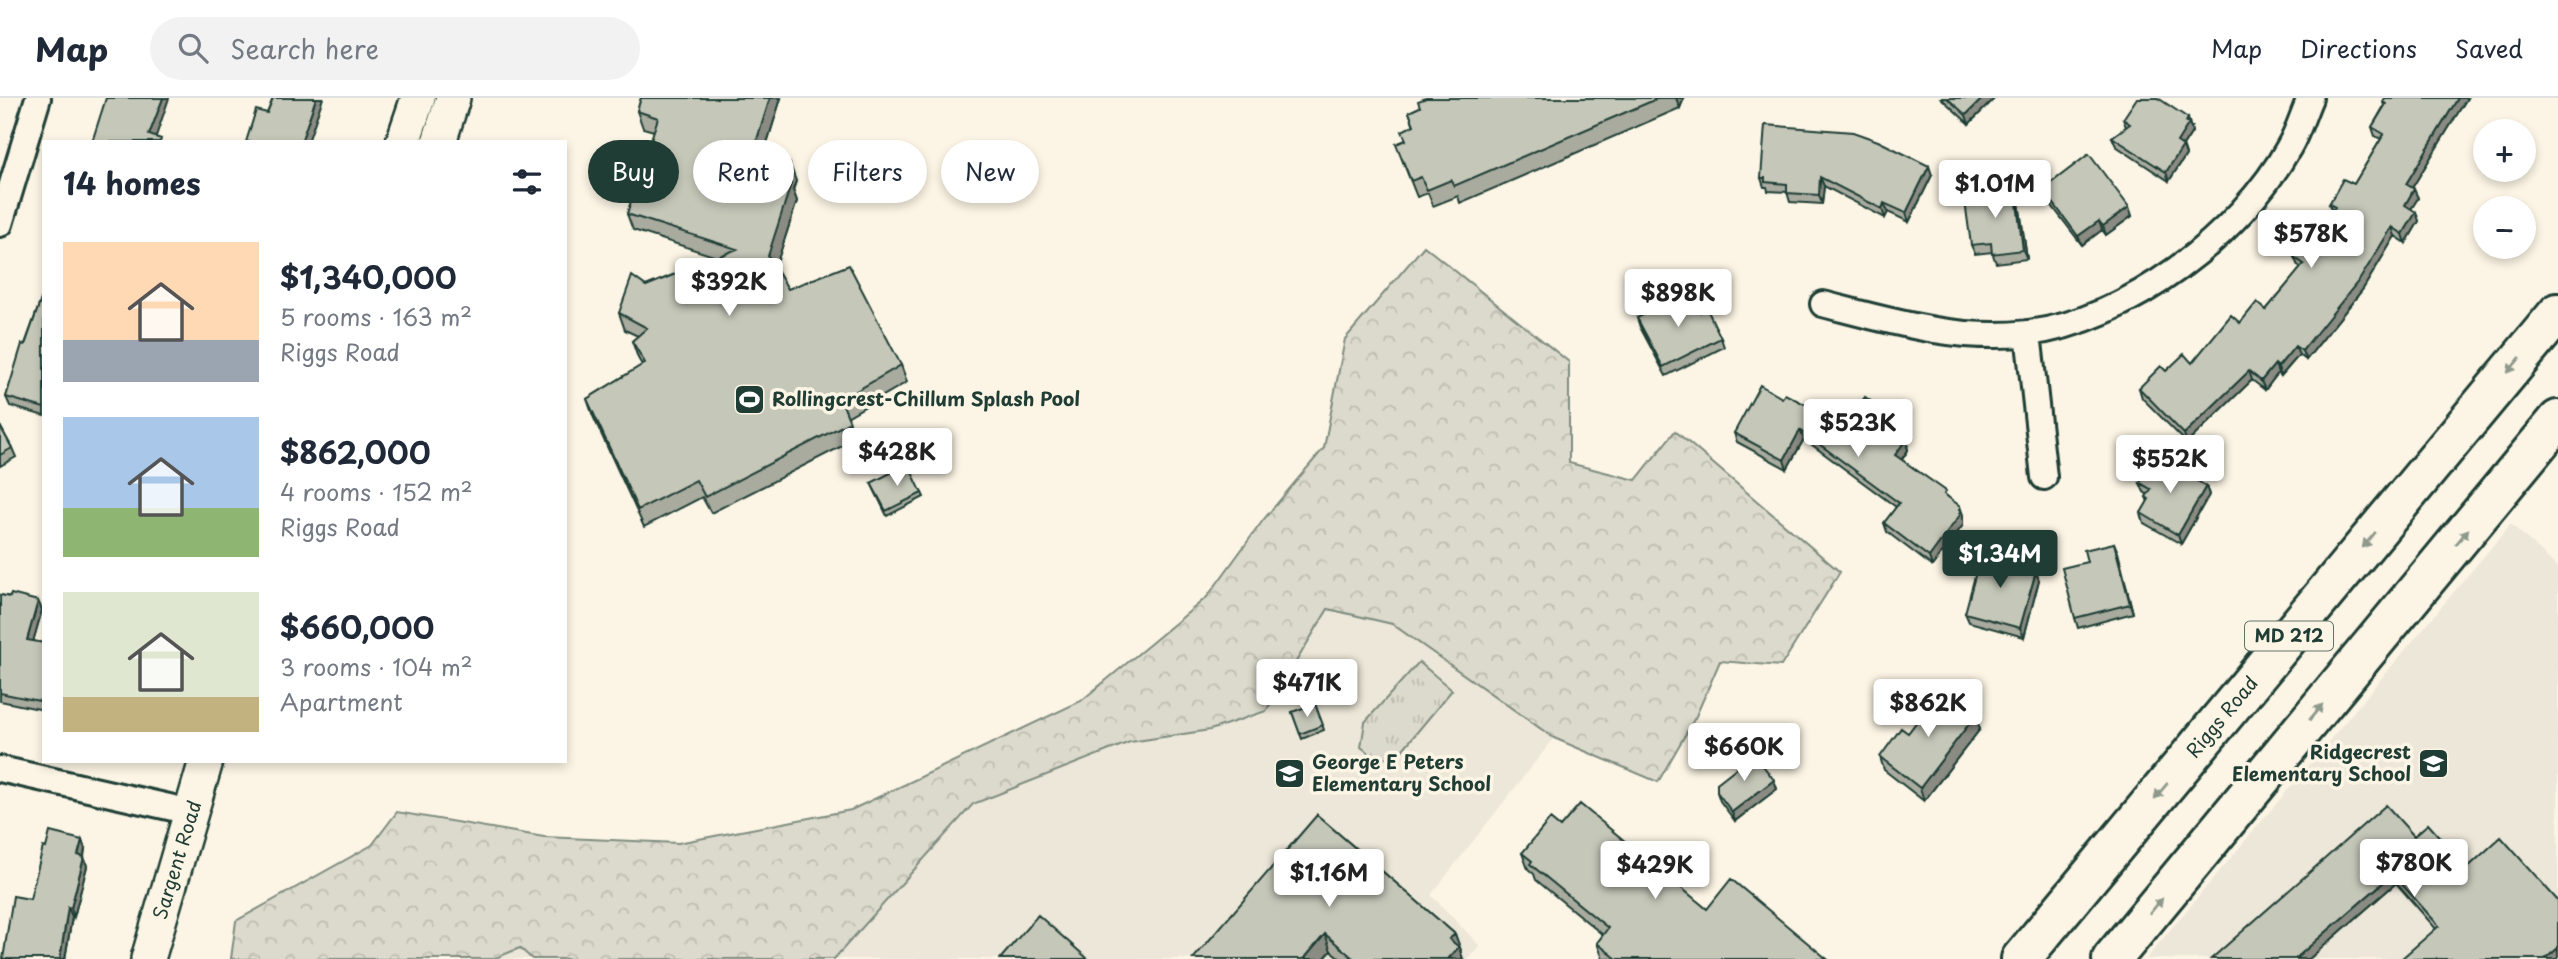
<!DOCTYPE html>
<meta charset="utf-8">
<style>
:root{--surface:#fff;--page:#f2f2f3;--text:#1f2937;--muted:#747a83;--line:#e0e1e3;--accent:#1f3d34}
body{margin:0;font-family:"Playpen Sans",sans-serif;background:var(--page);color:var(--text);height:100vh;display:flex;flex-direction:column;font-size:26px;white-space:nowrap}
*{box-sizing:border-box;margin:0}
p{font-size:23px;color:var(--muted)}
.icon{flex:none;width:38px;height:38px;fill:none;stroke:currentColor;stroke-width:2;stroke-linecap:round;stroke-linejoin:round}
.map{position:relative;flex:1;overflow:hidden}
.side{position:absolute;left:42px;top:42px;width:525px;height:623px;display:flex;flex-direction:column;background:var(--surface);border-radius:0px;box-shadow:0 4px 10px #0003}
.side>*{flex:none}
.banner{position:absolute;left:588px;top:42px;width:665px;height:63px;display:flex;gap:14px}
.fabs{position:absolute;left:2473px;top:21px;display:grid;gap:14px}
.fabs a{display:grid;place-items:center;width:63px;height:63px;border-radius:50%;background:var(--surface);box-shadow:0 4px 10px #0003;font-size:35px}
.price{position:absolute;translate:-50% -60px;padding:0 16px;border-radius:7px;background:#fff;color:#222;font-size:23px;line-height:46px;filter:drop-shadow(0 2px 4px #0008)}
.price::after{content:'';position:absolute;left:50%;top:42px;width:21px;height:16px;margin-left:-10px;background:inherit;clip-path:polygon(0 0,100% 0,50% 100%)}
.price.active{background:var(--accent);color:#fff}
ul{padding:0;list-style:none}
li{display:flex;align-items:center;gap:21px;height:175px;padding:0 21px}
li span{display:grid;place-items:center;flex:none;width:196px;height:140px;border-radius:0px;color:#555}
li>.icon{margin-inline-start:auto}
span .icon{width:84px;height:84px;fill:#fffc;stroke-width:1}
li b{font-size:30px}
h2{display:flex;justify-content:space-between;align-items:center;height:84px;padding:0 21px;font-size:30px}
.chip{padding:0 24px;border-radius:32px;background:var(--surface);box-shadow:0 4px 10px #0003;font-size:24px;line-height:63px}
.chip.active{background:var(--accent);color:#fff}
header{display:flex;align-items:center;gap:42px;box-sizing:border-box;height:98px;padding:0 35px;background:var(--surface);border-bottom:2px solid var(--line)}
header strong{font-size:33px}
nav{display:flex;gap:38px;margin-inline-start:auto;font-size:24px}
.search{width:490px;height:63px;background:var(--page);display:flex;align-items:center;gap:18px;box-sizing:border-box;padding:0 24px;border-radius:38px;color:var(--muted);font-size:26px}
.map>svg:first-child{display:block}
</style>
<header>
<strong>Map</strong>
<div class="search"><svg class="icon" aria-label="search" viewBox="0 0 24 24"><circle cx="10" cy="10" r="6"/><path d="M15 15l6 6"/></svg>Search here</div>
<nav><a>Map</a><a>Directions</a><a>Saved</a></nav>
</header>
<div class="map">
<svg width="2558" height="861" viewBox="0 0 2558 861">
<defs>
<pattern id="grass-tufts" width="24" height="20" patternUnits="userSpaceOnUse" patternTransform="scale(1.75)"><rect width="24" height="20" fill="#dcdacc"/><path d="M3 7l-1-3M5 7V3M7 7l1-3M15 17l-1-3M17 17v-4M19 17l1-3" fill="none" stroke="#bcbcb0"/></pattern>
<pattern id="forest-crowns" width="20" height="18" patternUnits="userSpaceOnUse" patternTransform="scale(1.75)"><rect width="20" height="18" fill="#dcdacc"/><path d="M2 6a3 3 0 1 1 6 0M12 15a3 3 0 1 1 6 0" fill="none" stroke="#bcbcb0"/></pattern>
</defs>
<rect width="100%" height="100%" fill="#fcf5e5"/>
<filter id="ink" filterUnits="userSpaceOnUse"><feTurbulence type="fractalNoise" baseFrequency=".0143" numOctaves="2"/><feDisplacementMap in="SourceGraphic" scale="14" xChannelSelector="R" yChannelSelector="G"/><feConvolveMatrix kernelMatrix="1 2 1 2 8 2 1 2 1" color-interpolation-filters="sRGB"/></filter>
<g filter="url(#ink)">
<path fill="#ece7d8" d="M2511,426L2558,470V861H2146Z
M1328,511L1392,526L1554,640L1431,797L1480,848L1468,861H834L973,706L1130,644L1210,632L1266,613Z
M520,850L532,861H493Z"/>
<path fill="url(#grass-tufts)" stroke="#7e8c80" stroke-width="2" d="M1419,564L1452,592L1399,656L1378,662L1361,649L1365,624Z"/>
<path fill="url(#forest-crowns)" stroke="#7e8c80" stroke-width="2" d="M1424,148L1569,264V365L1636,382L1675,333L1840,474L1781,568L1720,563L1696,618L1658,684L1554,640L1392,526L1328,511L1266,613L1210,632L1130,644L973,706L834,861H532L520,850L493,861H231L236,823L372,747L397,714L544,739L678,745L851,712L1081,603L1207,499L1264,421L1324,350L1345,241Z"/>
<g fill="none" stroke-linecap="round" stroke-linejoin="round">
<defs>
<path id="minor" d="M0,126L38,0
M1823,206C1890,223 1959,244 2028,235C2128,223 2241,136 2289,49C2298,34 2303,16 2310,0
M2028,235L2044,379
M0,671L191,714"/>
<path id="secondary" d="M403,44L418,0
M439,44L453,0
M148,861L206,663"/>
<path id="primary" d="M2021,861L2558,215
M2112,861L2558,322"/>
</defs>
<use href="#minor" stroke="#1f3d34" stroke-width="30"/>
<use href="#secondary" stroke="#1f3d34" stroke-width="38"/>
<use href="#primary" stroke="#1f3d34" stroke-width="44"/>
<use href="#minor" stroke="#fcf5e5" stroke-width="24"/>
<use href="#secondary" stroke="#fcf5e5" stroke-width="33"/>
<use href="#primary" stroke="#fcf5e5" stroke-width="38"/>
</g>
<path fill="#a9ab9f" stroke="#1f3d34" stroke-width="2" d="M641,0H781L763,58L796,83L793,92L797,103L775,170L788,191L901,267L907,284L847,319L856,341L711,415L702,399L644,429L593,318L587,301L642,267L638,260L632,243L638,238L625,232L619,215L646,188L717,159L633,132L627,116L654,33L643,30L637,13Z
M1426,0H1684L1680,10L1460,105L1458,98L1433,108L1428,95L1417,99L1396,46L1406,42L1414,28L1409,14L1420,9Z
M1941,0H1995L1969,26Z
M2385,0H2467L2412,90L2418,100L2411,111L2419,123L2406,145L2395,138L2363,191L2306,262L2299,257L2281,278L2278,275L2265,292L2252,282L2187,345L2142,300L2139,290L2166,273L2192,265L2240,225L2266,212L2301,170L2298,168L2294,159L2332,114L2329,106L2354,86L2381,41L2375,38L2372,29L2384,8L2383,4Z
M2123,21L2192,29L2191,30L2192,34L2183,48L2186,57L2169,83L2116,48L2112,39L2126,29Z
M1932,77L1909,124L1888,114L1885,120L1824,88L1822,106L1790,104L1787,94L1768,93L1767,89H1764L1761,80Z
M2043,91L2129,109L2132,118L2106,137L2102,132L2082,147L2046,100Z
M2018,98L2027,161L1996,165L1992,154L1975,156L1971,147Z
M44,193V318L10,308L6,299Z
M1637,220L1721,240L1724,249L1666,278L1640,229Z
M1782,300L1845,327L1891,318L1895,327L1893,329L1908,347L1907,348L1908,352L1902,362L1948,399L1963,417V427L1932,468L1887,434L1884,425L1896,409L1804,341L1787,371L1737,344L1734,335Z
M0,328L12,350L16,359L0,368Z
M871,385L922,395L924,399L887,418Z
M2140,385L2206,388L2209,397L2181,446L2144,425L2141,415L2148,404L2146,399L2148,397L2144,394Z
M2114,445L2133,515L2078,530L2075,520L2087,464Z
M2013,460L2016,468L2039,482L2024,539L1969,524L1965,515Z
M0,497L38,503L42,512L33,543L44,545V612L0,603Z
M1315,606L1324,632L1302,641L1292,614Z
M1975,618L1980,631L1924,703L1884,672L1880,659L1908,635Z
M1774,682L1777,691L1735,723L1720,703L1717,694Z
M1317,717L1455,836L1463,861H1341L1331,853L1324,861Z
M1560,729L1707,811L1827,861H1603L1597,845L1603,837L1536,782L1534,776L1528,771L1522,755Z
M2414,738L2467,770L2558,803L2436,831L2396,785L2309,861Z
M85,751L84,759L87,768L74,819H72L65,861H3L30,801Z"/>
<path fill="#8a8b82" stroke="#1f3d34" stroke-width="2" d="M163,0H169L154,44L149,37Z
M316,0H323L308,44H301Z
M770,0H781L759,71L753,54Z
M1676,0H1684L1680,10Z
M1983,0H1995L1969,26L1966,17Z
M2458,0H2467L2409,95L2406,86Z
M2188,20L2192,34L2183,48L2186,57L2169,83L2166,74L2177,44Z
M790,66L796,83L793,92L797,103L774,174L768,158L784,84Z
M1929,68L1932,77L1909,124L1906,115Z
M1820,79L1824,88L1822,106L1819,97Z
M2015,89L2018,98L2027,161L2023,152Z
M2414,91L2418,100L2408,116L2405,107Z
M1884,105L1888,114L1885,120L1882,111Z
M2129,109L2132,118L2106,137L2103,128Z
M2416,114L2419,123L2406,145L2403,136Z
M2099,123L2102,132L2082,147L2078,138Z
M2392,129L2395,138L2363,191L2306,262L2302,253Z
M2295,248L2299,257L2281,278L2278,269Z
M2275,266L2278,275L2265,292L2261,283Z
M2249,273L2252,282L2187,345L2184,336Z
M1891,318L1895,327L1890,334L1886,324Z
M1800,332L1804,341L1787,371L1784,362Z
M1905,338L1908,347L1907,348L1908,352L1898,366L1895,357Z
M2206,388L2209,397L2181,446L2178,437Z
M1960,408L1963,417V427L1932,468L1929,459Z
M2114,445L2118,454L2133,515L2130,506Z
M2036,473L2039,482L2024,539L2020,530Z
M38,503L42,512L31,551L27,542Z
M1975,618L1980,631L1924,703L1920,690Z
M1774,682L1777,691L1735,723L1732,714Z
M82,742L85,751L82,766L78,757Z
M84,759L87,768L74,819L71,810Z
M2393,776L2396,785L2309,861H2295Z
M68,809L72,819L65,861H60Z
M1325,836L1331,853L1324,861H1304Z
M1455,836L1461,852L1460,853L1463,861H1448L1449,841Z
M2558,850V861H2545Z"/>
<path fill="#c5c7b9" stroke="#1f3d34" stroke-width="2" d="M106,0H163L149,37L161,41L160,44H92Z
M273,0H316L301,44H246L256,12L267,15Z
M641,0H770L753,54L790,66L784,84L791,86L768,158L788,191L849,167L901,267L841,302L850,324L705,399L696,382L638,412L587,301L645,265L632,243L647,230L619,215L632,178L646,188L737,151L627,116L658,20L637,13Z
M1426,0H1659L1454,88L1451,82L1427,92L1421,79L1411,83L1396,46L1406,42L1402,33L1414,27L1409,14L1420,9L1418,3Z
M1947,0H1983L1966,17Z
M2137,0H2158L2188,20L2186,24L2189,25L2177,44L2183,48L2166,74L2112,39L2130,26L2123,21Z
M2385,0H2458L2406,86L2414,91L2405,107L2416,114L2403,136L2392,129L2360,181L2302,253L2295,248L2278,269L2275,266L2261,283L2249,273L2184,336L2139,290L2161,268L2166,273L2184,256L2192,265L2231,217L2240,225L2257,204L2266,212L2304,166L2294,159L2335,109L2329,106L2343,81L2354,86L2384,36L2372,29L2386,6L2383,4Z
M1765,27L1853,34L1878,43L1929,68L1906,115L1884,105L1882,111L1820,79L1819,97L1787,95V86L1765,84V80H1761Z
M2089,56L2129,109L2103,128L2099,123L2078,138L2043,91Z
M2015,89L2023,152L1992,156L1991,145L1971,147L1964,96Z
M44,193V310L6,299L22,246L25,247Z
M1689,193L1700,214L1707,211L1721,240L1663,269L1637,220Z
M1760,287L1782,300L1785,296L1845,327L1865,299L1891,318L1886,324L1905,338L1902,341L1905,343L1895,357L1946,393L1944,396L1960,408V417L1929,459L1884,425L1899,405L1800,332L1784,362L1734,335Z
M0,328L12,350L0,357Z
M2155,359L2206,388L2178,437L2141,415L2149,401L2146,399L2151,391L2140,385Z
M908,366L922,395L886,413L871,385Z
M2114,445L2130,506L2075,520L2062,470L2087,464L2084,452Z
M1982,452L2013,460L2011,467L2036,473L2020,530L1965,515Z
M11,496L38,503L27,542L44,545V604L0,595V497L10,499Z
M1941,592L1975,618L1920,690L1880,659L1901,630L1908,635Z
M1315,606L1323,627L1300,636L1292,614Z
M1754,656L1774,682L1732,714L1717,694V685Z
M1580,706L1707,811L1731,781L1827,861H1617L1597,845L1608,830L1530,766L1532,763L1522,755L1550,721L1560,729Z
M2386,707L2414,738L2428,726L2467,770L2501,739L2558,803V850L2545,861H2401L2439,828L2393,776L2295,861H2211Z
M1317,717L1455,836L1449,841L1459,849L1448,861H1354L1325,836L1304,861H1193Z
M50,734L82,742L78,757L84,759L71,810L68,809L60,861H3L13,798L30,801L43,749L46,750Z
M1038,817L1088,861H1000Z"/>
<defs><path id="oneway-solid" d="M-6-.8H1V-3.2L6.5 0L1 3.2V.8H-6Z" transform="scale(1.75)"/></defs>
<g fill="#8e998c">
<use href="#oneway-solid" transform="translate(2514 267) rotate(130)"/>
<use href="#oneway-solid" transform="translate(2462 439) rotate(-50)"/>
<use href="#oneway-solid" transform="translate(2369 442) rotate(130)"/>
<use href="#oneway-solid" transform="translate(2316 614) rotate(-50)"/>
<use href="#oneway-solid" transform="translate(2161 693) rotate(130)"/>
<use href="#oneway-solid" transform="translate(2156 808) rotate(-50)"/>
</g>
</g>
<defs>
<symbol id="stadium-square" viewBox="-11 -11 22 22"><rect x="-9" y="-9" width="18" height="18" rx="4" fill="#1f3d34" stroke="#fcf5e5"/><path d="M0-5a6.5 5 0 1 0 0 10a6.5 5 0 1 0 0-10ZM-3.5-1.8h7v3.6h-7Z" fill="#fff"/></symbol>
<symbol id="school-square" viewBox="-11 -11 22 22"><rect x="-9" y="-9" width="18" height="18" rx="4" fill="#1f3d34" stroke="#fcf5e5"/><path d="M0-5L7-2L0 1L-7-2ZM-4 1L0 2.5L4 1V4Q0 6-4 4Z" fill="#fff"/></symbol>
</defs>
<g fill-rule="evenodd">
<use href="#stadium-square" x="732" y="284" width="35" height="35"/>
<use href="#school-square" x="2416" y="648" width="35" height="35"/>
<use href="#school-square" x="1272" y="658" width="35" height="35"/>
</g>
<g text-anchor="middle" stroke-width="7" stroke-linejoin="round" paint-order="stroke">
<rect fill="#fcf5e5" stroke="#617469" stroke-width="2" x="2245" y="523.5" width="88" height="29" rx="5"/>
<g font-size="18" font-weight="bold" fill="#1f3d34">
<text x="2289" y="544">MD 212</text>
</g>
<g font-size="19" font-weight="bold" fill="#1f3d34" stroke="#fcf5e5" text-anchor="start">
<text x="772" y="308">Rollingcrest-Chillum Splash Pool</text>
<text x="2411" y="661" text-anchor="end">Ridgecrest<tspan x="2411" dy="22">Elementary School</tspan></text>
<text x="1312" y="671">George E Peters<tspan x="1312" dy="22">Elementary School</tspan></text>
</g>
<g font-size="19" fill="#1f3d34" stroke="#fcf5e5">
<text transform="translate(2222 619) rotate(-50)" y="7">Riggs Road</text>
<text transform="translate(177 762) rotate(-73)" y="7">Sargent Road</text>
</g>
</g>
</svg>
<div class="fabs">
<a>+</a>
<a>−</a>
</div>
<b class="price" style="left:1995px;top:122px">$1.01M</b>
<b class="price" style="left:2311px;top:172px">$578K</b>
<b class="price" style="left:729px;top:220px">$392K</b>
<b class="price" style="left:1678px;top:231px">$898K</b>
<b class="price" style="left:1858px;top:361px">$523K</b>
<b class="price" style="left:897px;top:390px">$428K</b>
<b class="price" style="left:2170px;top:397px">$552K</b>
<b class="price active" style="left:2000px;top:492px">$1.34M</b>
<b class="price" style="left:1307px;top:621px">$471K</b>
<b class="price" style="left:1928px;top:641px">$862K</b>
<b class="price" style="left:1744px;top:685px">$660K</b>
<b class="price" style="left:2414px;top:801px">$780K</b>
<b class="price" style="left:1655px;top:803px">$429K</b>
<b class="price" style="left:1329px;top:811px">$1.16M</b>
<div class="banner">
<a class="chip active">Buy</a>
<a class="chip">Rent</a>
<a class="chip">Filters</a>
<a class="chip">New</a>
</div>
<section class="side">
<h2>14 homes<svg class="icon" aria-label="filters" viewBox="0 0 24 24"><path d="M4 7h16M4 17h16"/><circle cx="9" cy="7" r="2"/><circle cx="15" cy="17" r="2"/></svg></h2>
<ul>
<li><span style="background:linear-gradient(#ffd9b3 70%,#9aa5b1 0)"><svg class="icon" aria-label="home" viewBox="0 0 24 24"><path d="M3 11l9-7 9 7M6 9v11h12V9"/></svg></span><div><b>$1,340,000</b><p>5 rooms · 163 m²</p><p>Riggs Road</p></div></li>
<li><span style="background:linear-gradient(#a9c7e8 65%,#8fb573 0)"><svg class="icon" aria-label="home" viewBox="0 0 24 24"><path d="M3 11l9-7 9 7M6 9v11h12V9"/></svg></span><div><b>$862,000</b><p>4 rooms · 152 m²</p><p>Riggs Road</p></div></li>
<li><span style="background:linear-gradient(#dfe7d0 75%,#c2b280 0)"><svg class="icon" aria-label="home" viewBox="0 0 24 24"><path d="M3 11l9-7 9 7M6 9v11h12V9"/></svg></span><div><b>$660,000</b><p>3 rooms · 104 m²</p><p>Apartment</p></div></li>
</ul>
</section>
</div>
